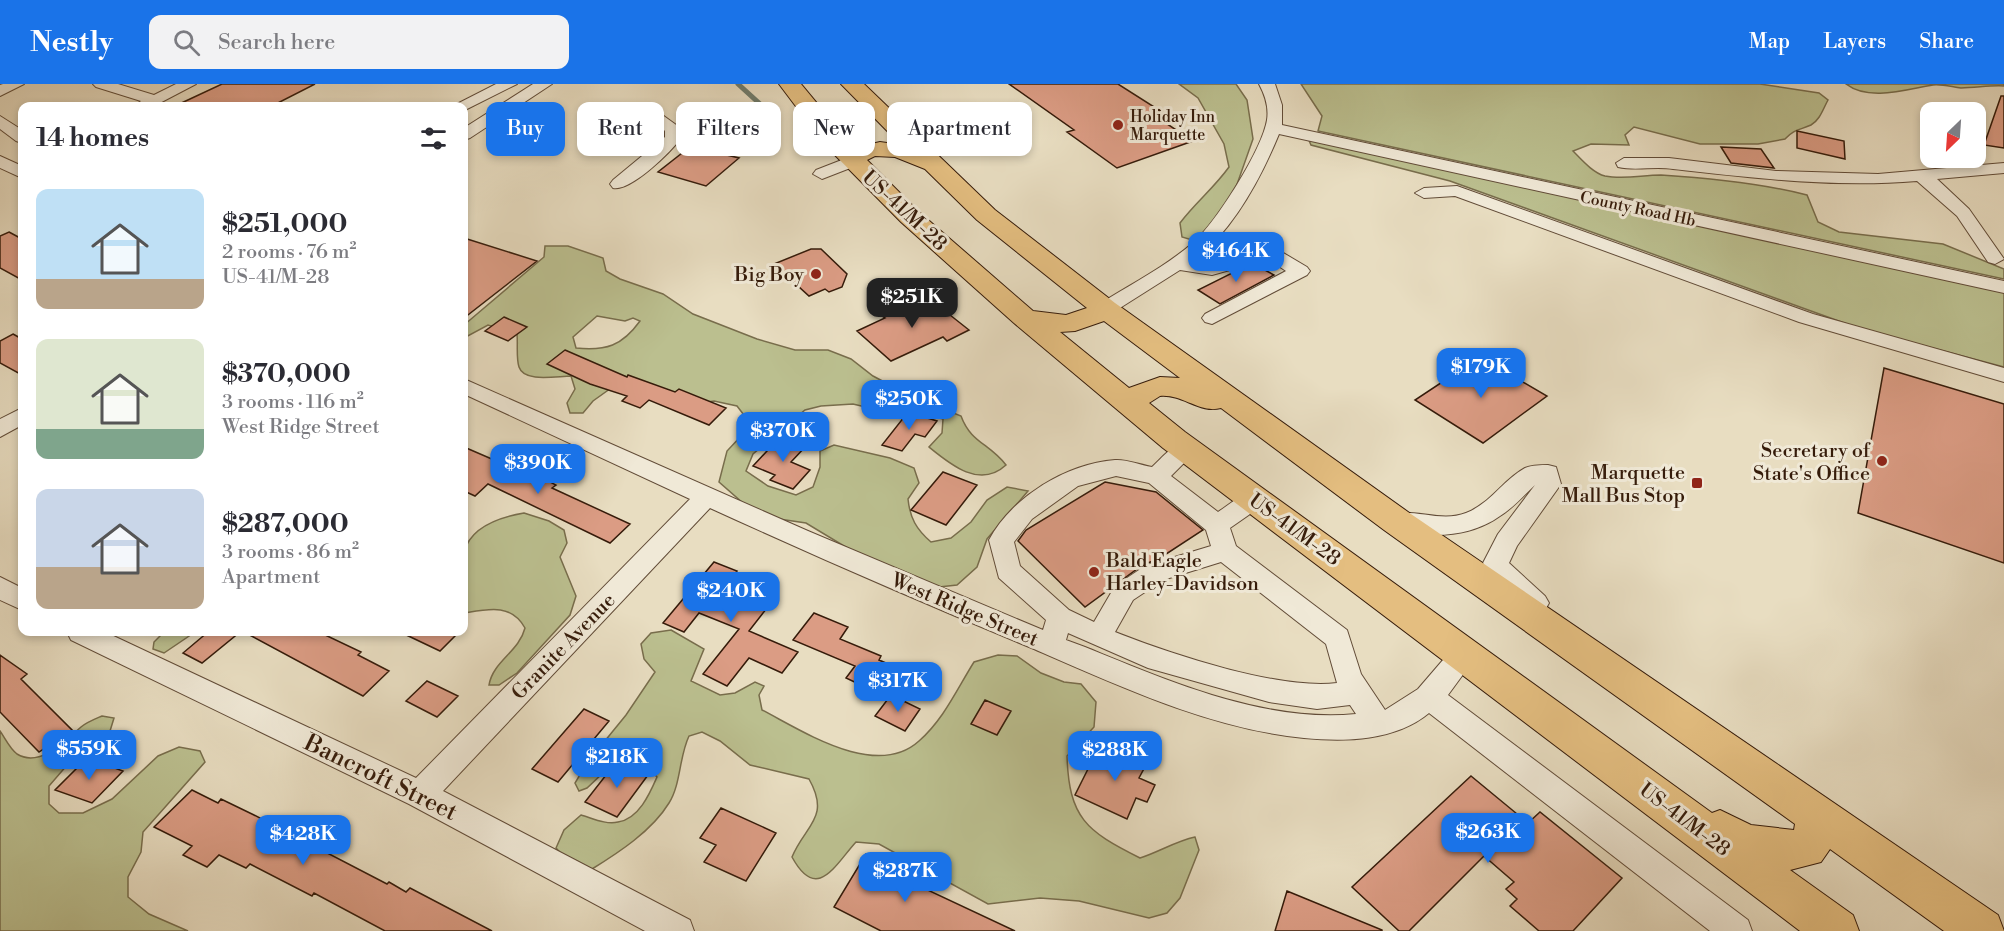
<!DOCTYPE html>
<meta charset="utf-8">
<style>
:root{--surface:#fff;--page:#f2f2f3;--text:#2b2b33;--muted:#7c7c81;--accent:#1a73e8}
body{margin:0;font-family:"Libre Bodoni",serif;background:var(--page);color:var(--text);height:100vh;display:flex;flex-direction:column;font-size:22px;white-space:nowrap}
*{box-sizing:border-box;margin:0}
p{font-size:20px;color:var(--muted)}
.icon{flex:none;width:33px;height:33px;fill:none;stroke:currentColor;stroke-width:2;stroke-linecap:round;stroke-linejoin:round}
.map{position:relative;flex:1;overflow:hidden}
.panel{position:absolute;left:18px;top:18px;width:450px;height:534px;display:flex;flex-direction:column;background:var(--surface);border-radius:12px;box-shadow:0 3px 9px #0003}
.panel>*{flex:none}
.guide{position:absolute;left:486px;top:18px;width:570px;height:54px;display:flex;gap:12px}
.needle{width:39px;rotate:205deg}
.tools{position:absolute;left:1920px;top:18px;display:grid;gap:12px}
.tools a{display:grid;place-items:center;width:66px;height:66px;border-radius:12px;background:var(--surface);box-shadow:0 3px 9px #0003;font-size:30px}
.price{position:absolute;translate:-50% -51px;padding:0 14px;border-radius:12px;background:var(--accent);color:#fff;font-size:20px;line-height:39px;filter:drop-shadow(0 2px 3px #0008)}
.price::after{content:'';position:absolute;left:50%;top:36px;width:18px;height:14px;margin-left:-9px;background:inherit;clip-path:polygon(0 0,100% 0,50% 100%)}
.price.on{background:#222;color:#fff}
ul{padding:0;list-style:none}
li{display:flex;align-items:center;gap:18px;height:150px;padding:0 18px}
li span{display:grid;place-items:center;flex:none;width:168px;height:120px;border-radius:12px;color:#555}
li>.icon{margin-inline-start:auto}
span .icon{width:72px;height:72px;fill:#fffc;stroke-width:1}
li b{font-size:26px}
h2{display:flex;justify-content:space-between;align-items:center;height:72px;padding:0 18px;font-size:26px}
.chip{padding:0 21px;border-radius:12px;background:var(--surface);box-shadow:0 3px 9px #0003;font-size:21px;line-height:54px}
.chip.on{background:var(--accent);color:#fff}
header{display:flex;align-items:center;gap:36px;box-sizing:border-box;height:84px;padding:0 30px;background:var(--accent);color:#fff}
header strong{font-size:28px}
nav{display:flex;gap:33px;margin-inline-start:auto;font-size:21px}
.search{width:420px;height:54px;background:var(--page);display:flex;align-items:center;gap:15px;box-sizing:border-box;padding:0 21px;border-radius:12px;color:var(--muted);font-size:22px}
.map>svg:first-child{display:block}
</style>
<header>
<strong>Nestly</strong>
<div class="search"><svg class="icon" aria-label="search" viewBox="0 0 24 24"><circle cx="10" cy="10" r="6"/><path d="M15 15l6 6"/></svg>Search here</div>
<nav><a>Map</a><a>Layers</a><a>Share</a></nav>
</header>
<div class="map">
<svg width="2004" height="847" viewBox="0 0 2004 847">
<rect width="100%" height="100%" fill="#e8ddc1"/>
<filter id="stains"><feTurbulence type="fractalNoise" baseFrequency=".00333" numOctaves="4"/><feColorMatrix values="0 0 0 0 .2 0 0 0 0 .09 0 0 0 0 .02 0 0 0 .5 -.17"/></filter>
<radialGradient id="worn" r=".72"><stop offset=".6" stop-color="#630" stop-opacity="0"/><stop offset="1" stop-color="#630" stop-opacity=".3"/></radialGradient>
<path fill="#bbbf8f" stroke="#786d4c" stroke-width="1.5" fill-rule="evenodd" d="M1179,0H1236L1247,16L1253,55L1235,106L1208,147L1192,156L1182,153L1180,139C1195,119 1214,104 1229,83L1224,60L1198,14Z
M1301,0H1760L1819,9L1828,16C1823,25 1820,36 1811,41C1800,46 1794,45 1785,55L1758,60H1700L1634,43L1625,51L1629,61L1591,60L1573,67C1582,76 1593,89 1605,92C1624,96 1642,91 1661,91C1709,94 1760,99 1807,111L1818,138L1839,148L1943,160L2004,185V195L1318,47L1322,32Z
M1846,0H2004V2C1990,1 1976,4 1961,4C1952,3 1942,0 1933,1C1908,5 1869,18 1846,0Z
M1308,54L2004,206V283L1861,245L1450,97L1311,61Z
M545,162H568L603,174L606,187L620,195L663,210L693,230L757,255L795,266H828L851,275L873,292L907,310L961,332C971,359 989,359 1006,381C980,405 951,381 929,363L942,349L943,335L906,324L878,326L853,320L821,322L805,326L753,370L746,387L768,402L796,411L813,403L820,383V367L834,361L890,374L914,384L919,399L908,415C910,434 916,445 931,458L951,454L971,438L987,416L1007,403L1028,407L987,455L977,483L957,501L939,503L849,465L806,439L779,435L743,419L719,398L727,367L742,351L747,335L737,322L714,317L679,322L614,302L593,317L583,329H570L567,319L575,305L571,292C557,292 524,299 519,283C516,274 518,260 517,250L488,241L464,254V241L544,173ZM597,232L625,237L633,234L640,237C622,262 606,267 576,264L573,253Z
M524,429L549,437L564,446L567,459L560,473L576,512L570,531L517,589L499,601H489C493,577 519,568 525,544C511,519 488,525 464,529C463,513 459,482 464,468C471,442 501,433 524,429Z
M671,546L704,565L691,597L720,611L735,609L755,598L764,602L759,611L762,626C803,647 876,696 919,657C944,635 957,605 974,578L998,571L1017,572L1041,589L1064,598L1081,600L1096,618L1094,643L1067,672C1069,734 1086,747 1140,774C1159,768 1176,757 1195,753L1199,766L1180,814L1167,829L1149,834L1079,817L1040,814L988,820L879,760L856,758C835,781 817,819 792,773C805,741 831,734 809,695L750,681L720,657L702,648L689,652C679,673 681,700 669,719C652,747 618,769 592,785L567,776L556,764L564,746L581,731C592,734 606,741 618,738C639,735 650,709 657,693L648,684L621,672L587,704L579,707L575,699L587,679L626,631L655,588L644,575L641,560L651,549Z
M164,548H195L164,569L153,565L154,558Z
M102,632L114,634L110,647L68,680L49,702V720L59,729H83L112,715L158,672L179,663L200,667L205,678L143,748L141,768L128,793V813L149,830L188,847H0V647C5,654 10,665 17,670C40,684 65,657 81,643C87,638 95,635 102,632Z"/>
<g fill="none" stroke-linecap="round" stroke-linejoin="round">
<path stroke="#707c6c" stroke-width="5" d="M738,0L770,29L772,57"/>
</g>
<path fill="#db9c84" stroke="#351b0a" stroke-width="1.5" d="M222,0H315L272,22L256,20L250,22H175Z
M1009,0H1118L1170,33L1161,36L1193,57L1117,84L1067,48L1074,46Z
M2001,12H2004V64L1984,61Z
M1797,47L1844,57L1845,75L1797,64Z
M691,62L710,67L739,74L706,102L658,88Z
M1721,63L1761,65L1774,84L1731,79Z
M9,148L22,155V196L0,184V152Z
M464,154L537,177L464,234Z
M811,165H821L847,190L842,203L829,208L825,205L809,212L774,180Z
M1252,179L1274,191L1220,220L1198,206Z
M926,212L969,246L947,257L943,253L891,277L857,247L885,234L882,232Z
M504,233L527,243L508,257L485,247Z
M13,250L22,255V291L0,279V257Z
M565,266L627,293L628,291L675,308L679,305L726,324L709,341L649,316L640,324L622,317L627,312L590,300L547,280Z
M1480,273L1547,312L1483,359L1415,316Z
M1884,284L2004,320V479L1858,429Z
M908,328L937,337L925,353L915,350L902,367L882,361Z
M781,352L806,362L791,378L810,386L793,405L770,396L775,391L753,382Z
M464,363L524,389L527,386L556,401L552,404L630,440L610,459L488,400L475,412L464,407Z
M943,388L977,401L946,441L911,426Z
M1105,398L1156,408L1203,446L1157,476L1144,480L1085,523L1018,457L1026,446Z
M714,478L737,487L729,497L774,515L749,547L798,568L782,589L749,574L727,602L703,590L739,545L699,529L684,548L663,539Z
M814,529L848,543L840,555L881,572L879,576L900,585L882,611L846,594L855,582L793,556Z
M208,548H240L202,579L183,569Z
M244,548H319L361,568L358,571L389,587L363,612Z
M400,548H459L440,567Z
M0,571L27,590L21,595L72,646L39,668L0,628Z
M427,597L458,612L437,633L406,617Z
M891,611L920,625L905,647L875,632Z
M985,616L1011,627L997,651L971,640Z
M584,625L609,637L558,698L532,685Z
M1101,659L1147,679L1139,694L1155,701L1147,718L1136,714L1127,735L1075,711Z
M87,674L123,687L92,719L55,706Z
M617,677L648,691L617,733L585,718Z
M1471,692L1528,739L1540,728L1622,794L1573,847H1539L1510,822L1517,815L1506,805L1514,798L1484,772L1409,847H1399L1352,803Z
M192,706L218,719L221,715L254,731L387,800L389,798L406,808L410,804L492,847H385L314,809L312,812L250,780L246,784L219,771L207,783L183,771L192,762L154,743Z
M721,724L776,749L746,797L704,778L716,761L700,754Z
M866,770L922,797L919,802L1015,847H881L834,823Z
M1287,807L1382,846V847H1275Z"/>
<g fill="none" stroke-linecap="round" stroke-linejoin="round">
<defs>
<path id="minor" d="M3,0H24L0,12V1Z
M93,0H118L154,11L176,0H196L154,22H135L141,17L96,3Z
M496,0H517L467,25L453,22Z
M533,0H552L470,54L464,56V44Z
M1259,0H1275L1282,21V41L2004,197V209L1279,50C1260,96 1233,147 1192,178H1216L1263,157L1307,183L1310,187L1307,191L1212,240L1205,238L1202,234L1205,230L1286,187L1262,171L1237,184L1212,191L1180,186L1112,229H1098L1095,225L1098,221C1131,200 1165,183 1194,158C1217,137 1262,66 1267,36C1269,23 1265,11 1259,0Z
M661,30L679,43L681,54C671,68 630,108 613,104L610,100L613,96L665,53V47L653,35Z
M0,32L22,46V59L16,57L0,45Z
M0,72L22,82V94L0,84Z
M852,72L858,73L860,77L858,81L822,95L813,90L816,86Z
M1624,74H1669L1776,87L1878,90L2004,79V89L1937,95L1969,125L2004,175L1995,180L1988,178L1957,132L1917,97C1835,104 1754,94 1673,85C1655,82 1636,87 1618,83L1616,79Z
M1457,102L1813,230L2004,284V298L1799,238L1455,112L1424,114L1415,109L1424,104Z
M464,295L808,447L1043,546L1046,536L999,494L989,456C1012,413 1066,380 1115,376C1126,375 1140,381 1152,383C1164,372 1177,354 1195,359L1198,365L1171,392L1218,428C1232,419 1246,404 1263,409L1267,415L1263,421L1230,444L1236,462L1347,546L1361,590L1385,626L1418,605L1455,562L1465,559L1475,562L1478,570L1448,611L1748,836L1752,847H1710L1429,629C1395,657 1346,658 1304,654C1211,645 1119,602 1034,565C925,520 817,473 710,424L443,707L690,836L694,847H645L409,720L71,556L67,548H105L416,694L690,415L464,310ZM1116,392L1149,399L1206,446L1211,462L1145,482L1115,502L1094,538L1069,526L1020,482L1014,458L1032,435L1078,402ZM1221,478L1326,560L1337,599C1278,606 1171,570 1115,548L1133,516L1163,496ZM1068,549L1148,584L1269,618L1317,625L1350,621L1356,630C1264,639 1169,597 1085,563L1066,556Z
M22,324V341L0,353V335Z
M1548,381L1556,383L1561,400L1517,462L1509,479L1545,512L1549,519L1545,526C1520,534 1494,499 1483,479L1498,450L1535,401C1524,411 1513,424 1500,432C1468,455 1424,455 1387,443L1384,437L1387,431C1413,423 1440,439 1466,429C1490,420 1503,396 1525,384C1532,381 1541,381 1548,381Z
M0,493L22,504V526L0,516Z"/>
<path id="highway" d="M779,0H801L854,64L880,58L901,61L841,0H864L995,126L1115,219L1408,428L1998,831L2004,847H1944L1830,765L1821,778L1790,786L1853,831L1859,847H1800L1163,364L1014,239L901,138L825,61ZM875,72L895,73L925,85L977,136L1087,224L1066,231L1033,227L919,128L867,76ZM1104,237L1180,294L1160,293L1129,304L1060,248L1075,247ZM1160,312C1183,310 1200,330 1221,324L1384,446L1795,740L1794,746L1751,741L1720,726L1712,729L1185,348L1149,319Z"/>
</defs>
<use href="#minor" stroke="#624c38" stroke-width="2"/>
<use href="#highway" stroke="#351b0a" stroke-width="2"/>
<use href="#minor" fill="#f0e9d7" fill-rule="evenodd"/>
<use href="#highway" fill="#e4be80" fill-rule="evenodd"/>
</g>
<g fill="#8f2418" stroke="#f0e9d7" stroke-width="2">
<circle cx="1118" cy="41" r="6"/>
<circle cx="816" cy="190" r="6"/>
<circle cx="1882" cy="377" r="6"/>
<rect x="1691" y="393" width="12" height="12" rx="3"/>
<circle cx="1094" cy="488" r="6"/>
</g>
<g text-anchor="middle" stroke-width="6" stroke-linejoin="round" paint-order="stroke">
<g font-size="16" fill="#351b0a" stroke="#f0e9d7" text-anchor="start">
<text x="1130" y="38">Holiday Inn<tspan x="1130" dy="18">Marquette</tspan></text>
</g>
<g font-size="16" fill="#351b0a" stroke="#f0e9d7">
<text transform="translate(1638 124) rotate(12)" y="6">County Road Hb</text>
</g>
<g font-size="20" fill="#351b0a" stroke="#f0e9d7">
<text transform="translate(905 126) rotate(43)" y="7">US-41/M-28</text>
<text transform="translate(1295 445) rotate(36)" y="7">US-41/M-28</text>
<text transform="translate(965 525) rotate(23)" y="7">West Ridge Street</text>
<text transform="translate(563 562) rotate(-46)" y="7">Granite Avenue</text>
<text transform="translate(1685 735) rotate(37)" y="7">US-41/M-28</text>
</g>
<g font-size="20" fill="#351b0a" stroke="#f0e9d7" text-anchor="end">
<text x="804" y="197">Big Boy</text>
<text x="1870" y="373">Secretary of<tspan x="1870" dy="23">State's Office</tspan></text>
<text x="1685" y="395">Marquette<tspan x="1685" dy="23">Mall Bus Stop</tspan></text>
<text x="1106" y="483" text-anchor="start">Bald Eagle<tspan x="1106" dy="23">Harley-Davidson</tspan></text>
</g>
<g font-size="24" fill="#351b0a" stroke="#f0e9d7">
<text transform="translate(381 693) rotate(26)" y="8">Bancroft Street</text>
</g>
</g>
<rect width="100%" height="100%" filter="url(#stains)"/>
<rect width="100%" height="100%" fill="url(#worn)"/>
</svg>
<div class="tools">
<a><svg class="needle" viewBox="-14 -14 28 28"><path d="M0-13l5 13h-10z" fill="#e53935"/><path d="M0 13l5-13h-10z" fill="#7c7c81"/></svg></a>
</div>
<b class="price" style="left:1236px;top:199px">$464K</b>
<b class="price on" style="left:912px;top:245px">$251K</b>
<b class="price" style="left:1481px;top:315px">$179K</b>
<b class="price" style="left:909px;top:347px">$250K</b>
<b class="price" style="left:783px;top:379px">$370K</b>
<b class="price" style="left:538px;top:411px">$390K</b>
<b class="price" style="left:731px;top:539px">$240K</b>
<b class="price" style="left:898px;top:629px">$317K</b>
<b class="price" style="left:89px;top:697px">$559K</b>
<b class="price" style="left:1115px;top:698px">$288K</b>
<b class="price" style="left:617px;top:705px">$218K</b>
<b class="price" style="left:1488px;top:780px">$263K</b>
<b class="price" style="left:303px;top:782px">$428K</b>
<b class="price" style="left:905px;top:819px">$287K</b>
<div class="guide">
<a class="chip on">Buy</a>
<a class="chip">Rent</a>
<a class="chip">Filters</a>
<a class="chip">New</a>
<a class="chip">Apartment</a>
</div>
<section class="panel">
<h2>14 homes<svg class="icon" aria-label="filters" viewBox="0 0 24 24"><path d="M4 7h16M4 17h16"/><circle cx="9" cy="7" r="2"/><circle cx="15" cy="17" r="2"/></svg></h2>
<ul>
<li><span style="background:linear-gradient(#bfe0f5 75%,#b9a48a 0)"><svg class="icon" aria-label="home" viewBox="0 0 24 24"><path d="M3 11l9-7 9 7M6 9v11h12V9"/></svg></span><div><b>$251,000</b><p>2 rooms · 76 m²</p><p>US-41/M-28</p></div></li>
<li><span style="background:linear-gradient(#dfe7d0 75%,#7fa58c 0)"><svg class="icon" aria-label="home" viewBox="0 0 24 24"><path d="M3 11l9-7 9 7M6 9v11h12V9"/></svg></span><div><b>$370,000</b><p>3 rooms · 116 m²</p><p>West Ridge Street</p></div></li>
<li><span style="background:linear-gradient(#c9d6e8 65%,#b9a48a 0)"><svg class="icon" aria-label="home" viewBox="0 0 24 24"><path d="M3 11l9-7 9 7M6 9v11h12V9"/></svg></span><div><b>$287,000</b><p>3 rooms · 86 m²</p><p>Apartment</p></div></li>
</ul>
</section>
</div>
